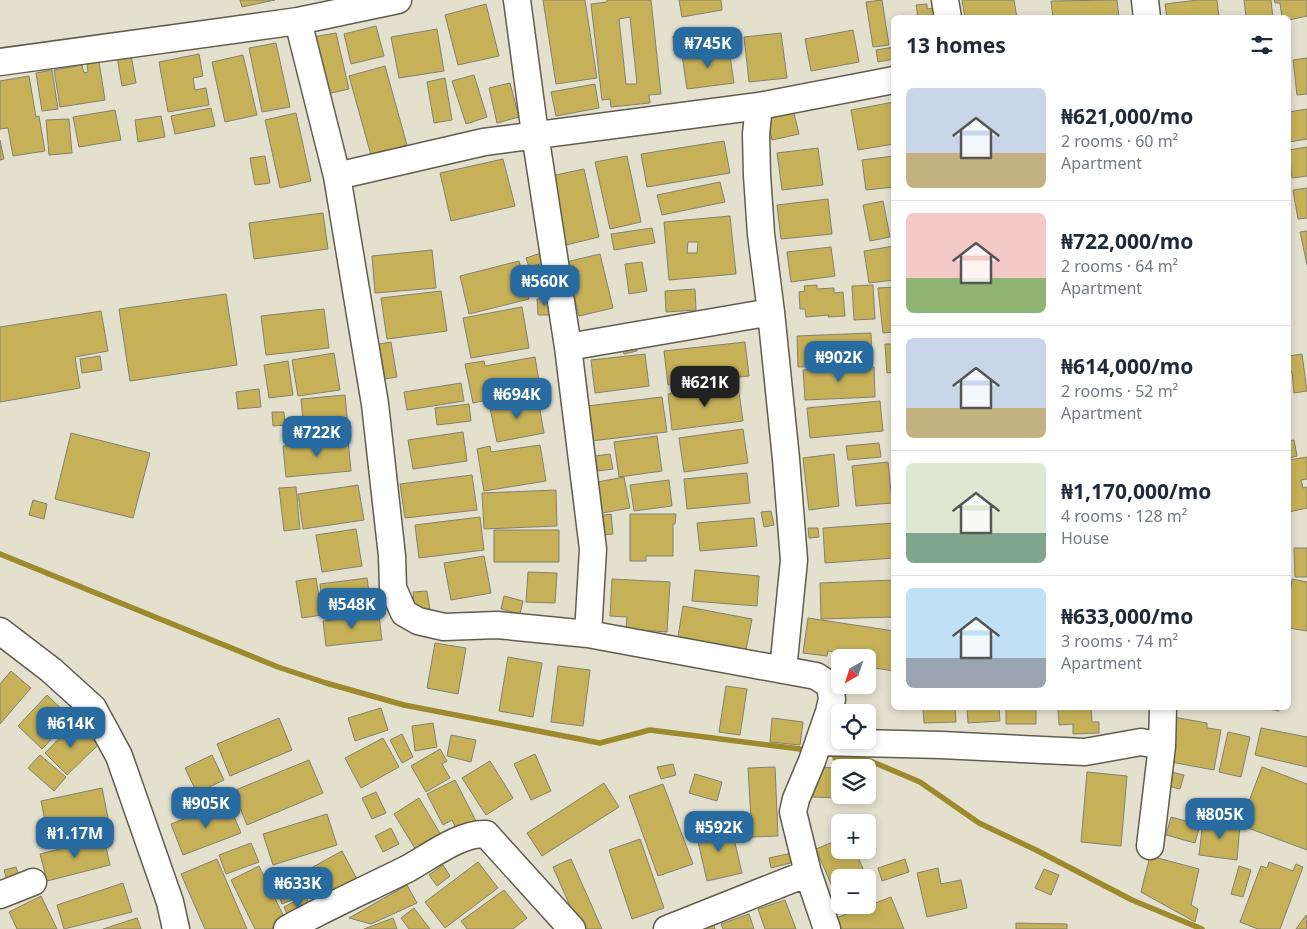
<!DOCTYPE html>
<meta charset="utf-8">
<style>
:root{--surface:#fff;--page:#f2f2f3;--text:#1f2937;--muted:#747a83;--line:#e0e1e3;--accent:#276ba0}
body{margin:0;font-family:"Noto Sans",sans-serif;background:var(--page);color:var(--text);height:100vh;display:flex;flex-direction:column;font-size:19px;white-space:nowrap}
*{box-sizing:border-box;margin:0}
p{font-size:16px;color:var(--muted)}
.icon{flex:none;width:28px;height:28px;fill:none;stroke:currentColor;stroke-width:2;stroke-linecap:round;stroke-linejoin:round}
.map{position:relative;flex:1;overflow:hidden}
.drawer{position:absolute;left:891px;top:15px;width:400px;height:695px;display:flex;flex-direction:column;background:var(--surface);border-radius:8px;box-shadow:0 2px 8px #0003}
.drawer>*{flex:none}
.needle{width:32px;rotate:219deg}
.buttons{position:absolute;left:831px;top:649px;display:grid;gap:10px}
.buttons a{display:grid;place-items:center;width:45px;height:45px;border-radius:8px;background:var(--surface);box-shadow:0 2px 8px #0003;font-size:25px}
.price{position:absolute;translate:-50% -42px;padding:0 11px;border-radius:10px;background:var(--accent);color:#fff;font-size:16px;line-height:32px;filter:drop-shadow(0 1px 2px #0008)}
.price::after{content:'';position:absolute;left:50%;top:30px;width:15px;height:11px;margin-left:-8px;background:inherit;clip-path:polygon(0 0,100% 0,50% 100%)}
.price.selected{background:#222;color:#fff}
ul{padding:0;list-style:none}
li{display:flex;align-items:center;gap:15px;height:125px;padding:0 15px}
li+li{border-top:1px solid var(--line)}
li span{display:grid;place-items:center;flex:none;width:140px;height:100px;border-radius:8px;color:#555}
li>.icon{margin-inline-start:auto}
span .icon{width:60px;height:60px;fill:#fffc;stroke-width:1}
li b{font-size:21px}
h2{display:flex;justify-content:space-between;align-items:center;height:60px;padding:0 15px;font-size:21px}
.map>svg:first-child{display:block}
</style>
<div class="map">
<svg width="1307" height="929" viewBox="0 0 1307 929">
<rect width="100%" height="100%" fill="#e4e0ce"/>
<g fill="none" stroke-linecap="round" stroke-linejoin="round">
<path stroke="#9e892d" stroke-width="5.5" d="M0,554L278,667L326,683L404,705L600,743L650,730L800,749
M835,758L868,760L920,782L979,823L1036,850L1132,900L1202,929"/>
</g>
<path fill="#c6b159" stroke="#848070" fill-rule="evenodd" d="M240,0H275L242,7Z
M543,0H585L597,78L556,84Z
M607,0H651L661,94L649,95L650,103L611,107L610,99L602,100L591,4L607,2ZM630,17L637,84H626L619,19Z
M679,0H721L722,10L682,17Z
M882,0L889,45L873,47L866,2Z
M962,0H1014L1017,18H965Z
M1117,0L1119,18H1053L1051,1Z
M1198,0H1217L1219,18H1167L1165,4Z
M1244,0H1271L1273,18L1246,17Z
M1274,0H1307V16L1289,20V18H1282L1280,3H1275Z
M486,4L499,56L458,65L445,15Z
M927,4V9L934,8L935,18H918L916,5Z
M376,26L384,56L351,64L344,34Z
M437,29L444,71L399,78L391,37Z
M853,30L859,62L811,71L805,39Z
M730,31L732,45L674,51L673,36Z
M336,33L349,89L327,94L313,37Z
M781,33L787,78L749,82L744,37Z
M276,43L290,107L262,112L249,48Z
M894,47V59L878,62L876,50Z
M708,48V52L729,49L734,83L687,89L682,55L697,53V49Z
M199,54L203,76L193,78L195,90L206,88L209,105L168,112L159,62Z
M131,55L136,83L122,86L117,57Z
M243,55L257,115L225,122L212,62Z
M1307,58V94L1297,95L1293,60Z
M99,62L105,100L60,107L54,70L82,65L84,73L88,72L87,64Z
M385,66L407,145L371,155L349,76Z
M52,70L58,109L42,111L36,73Z
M474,75L487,117L466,124L452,81Z
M29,76L36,117L39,116L45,151L13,156L8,128L0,129V81Z
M445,78L452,120L434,123L427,82Z
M510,83L519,117L497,123L489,88Z
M595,84L599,108L556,116L551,92Z
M894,102V144L858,150L851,110Z
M211,108L215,126L175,134L171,116Z
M793,109L799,134L772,140L767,114Z
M1307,109V139L1289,142V112Z
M115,110L121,140L79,147L73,117Z
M296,113L311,181L280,188L265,120Z
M161,116L165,137L138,142L135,120Z
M69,119L72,153L49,155L46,120Z
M0,140L4,159L0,160Z
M724,141L730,173L647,187L641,154Z
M1307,147V176L1292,178L1289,150Z
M818,148L823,185L782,190L777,153Z
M265,156L270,183L255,185L250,158Z
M627,156L641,222L610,229L595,162Z
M894,156V187L866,190L862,160Z
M503,159L515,206L451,221L440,173Z
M584,169L599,237L566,245L551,176Z
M720,182L725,202L662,215L657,195Z
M1307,188V218L1298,219L1293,190Z
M828,199L832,234L781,239L777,205Z
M883,201L890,237L870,241L863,205Z
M323,213L328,249L254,259L249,223Z
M730,216L736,274L669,280L664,222ZM688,242H698L697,253H687Z
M652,228L655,243L614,250L611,234Z
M1307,231V265L1300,232Z
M894,246V280L869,283L864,251Z
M831,247L835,276L791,282L787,252Z
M432,250L436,288L375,293L372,256Z
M541,253L544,263L529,267L526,258Z
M600,254L613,308L579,316L566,262Z
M519,261L529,299L469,314L460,276Z
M642,262L647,291L629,294L625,264Z
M817,285V289L834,288V293L843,292L845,316L828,317L829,315L806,317L805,309H800L799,292L805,291L804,286Z
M873,285L875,319L854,320L852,286Z
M894,287V332L883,333L878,288Z
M695,289L696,310L666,312L665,291Z
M441,291L447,331L387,339L381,298Z
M226,294L237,365L130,381L119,309Z
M537,299H552L553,315H538Z
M522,307L529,348L471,358L463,318Z
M324,309L329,348L266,355L261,316Z
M101,311L108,351L75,357L80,388L0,402V327Z
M871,333L872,365L798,367L797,336Z
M635,339L637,351L624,354L621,342Z
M391,342L397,377L385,379L379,344Z
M745,342L749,376L668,385L664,351Z
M885,344H894V372L887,373Z
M334,353L340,390L298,396L292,360Z
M645,354L649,386L595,393L591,360Z
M1302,354L1307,391L1294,393L1292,372H1289V356Z
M100,356L102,370L82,373L80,359Z
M535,357L541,393L493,402L491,392H486L487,400L473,403L465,364L484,361L485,366Z
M288,361L293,395L269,398L264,365Z
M874,367L875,397L805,400L803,370Z
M461,383L464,401L407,410L404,392Z
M738,385L743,421L672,430L668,394Z
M259,389L261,407L238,409L236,392Z
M345,395L348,427L304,431L301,399Z
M662,397L667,432L591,441L587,406Z
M538,399L544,433L497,442L490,408Z
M880,401L883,431L810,438L807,408Z
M469,404L471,421L437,425L435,408Z
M272,412H284L285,425L273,426Z
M743,429L748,463L684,472L679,438Z
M463,432L467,461L413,469L408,440Z
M71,433L150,453L133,518L55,499Z
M657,436L662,471L619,477L614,442Z
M348,440L351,471L286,477L283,446Z
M1294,440L1297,456L1289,458V441Z
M879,443L881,457L848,460L846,446Z
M540,445L546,481L484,491L477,449L490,446L491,452Z
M610,454L613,469L598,471L595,456Z
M834,454L839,506L809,510L803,458Z
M1307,457V479L1301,480L1303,488L1307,487V508L1289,512V460Z
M888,462L892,503L856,506L852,466Z
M747,473L750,503L687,509L684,479Z
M472,475L477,510L405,518L400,484Z
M624,477L630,508L597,514L592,483Z
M669,480L672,506L634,511L630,485Z
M358,485L364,520L303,529L298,494Z
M296,487L300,529L284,531L279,488Z
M556,490L557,526L484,529L482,493Z
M33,500L47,504L44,519L29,515Z
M771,511L774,525L764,527L761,512Z
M611,514L613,534L594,536L592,517Z
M630,514H676L675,524H673V556H646V561H630Z
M480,517L484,550L419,558L415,525Z
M754,518L757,546L700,551L697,523Z
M894,523V558L825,563L823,528Z
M808,528H818L819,537L809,538Z
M356,529L362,566L322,572L316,535Z
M494,530H559V562H494Z
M1294,548H1307V577H1295Z
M484,556L491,593L451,600L444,563Z
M695,570L759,576L757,606L692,601Z
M528,572L557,573L555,603L526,602Z
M316,578L322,615L302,618L296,581Z
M367,578L371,608L323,614L320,584Z
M612,579L670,582L667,632L626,629L627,617L610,616Z
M1292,579L1307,582V631L1289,628V603Z
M894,580V617L821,619L820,583Z
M427,591L430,610L415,611L413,592Z
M504,596L523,601L520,614L501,609Z
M683,606L752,619L745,655L677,643Z
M379,615L382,640L326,646L323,621Z
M808,618L894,631V671L868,667V658L864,657L828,651L827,656L803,653Z
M435,643L466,648L458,694L427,688Z
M508,657L542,663L533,717L499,711Z
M558,666L590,670L583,726L551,722Z
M11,671L31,688L0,724V684Z
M726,686L747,689L740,735L719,732Z
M47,695L71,718L42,749L18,726Z
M381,708L388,730L355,741L348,718Z
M923,708H955L956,722L924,723Z
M967,708H999L1000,721L968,723Z
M1006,708H1036V724H1006Z
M1058,708H1091L1092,722H1099V733L1073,734V724L1059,725Z
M1263,708H1279V711Z
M1173,717L1207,723V728L1221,730L1214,770L1165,761Z
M279,718L292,750L230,776L217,744Z
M772,718L803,722L800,745L770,742Z
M75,722L98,745L67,775L45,753Z
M433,723L437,747L415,751L412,726Z
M1261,728L1307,737V767L1255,755Z
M1228,732L1250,737L1241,777L1219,772Z
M402,734L413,757L402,763L390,740Z
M451,735L476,740L471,762L447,756Z
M383,738L399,767L361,788L345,758Z
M440,749L447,761L442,764L450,778L426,792L411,766Z
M535,754L551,791L531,800L514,764Z
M40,755L66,777L54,791L28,768Z
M212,755L224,780L197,793L185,768Z
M309,760L323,793L247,825L233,791Z
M490,761L513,798L486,815L462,778Z
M673,764L676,775L661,779L657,767Z
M775,767L778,836L752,837L748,768Z
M812,767L840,768V795H843V798L811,797Z
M1262,767L1307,784V850L1240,825Z
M1162,770L1184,775L1180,789L1159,784Z
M1087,772L1127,776L1121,846L1081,842Z
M695,774L722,782L717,801L689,793Z
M455,780L476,821L457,831L452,820L443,825L427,794Z
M604,783L619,807L542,856L527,833Z
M663,784L693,864L658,876L629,796Z
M102,788L108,818L47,831L41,801Z
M376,792L386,813L372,819L362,798Z
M419,798L444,840L419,855L394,814Z
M228,802L241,833L183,855L171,824Z
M327,814L337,845L273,865L263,834Z
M1171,817L1200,825L1195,843L1166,835Z
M1203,821L1240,825L1237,860L1199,855Z
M731,826L742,873L707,881L696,833Z
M391,828L399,844L383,852L375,836Z
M104,838L110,865L47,881L40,854Z
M640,839L664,908L632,919L609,850Z
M840,839V850H855L867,878H840V905L816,849Z
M251,843L259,862L226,874L219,855Z
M342,851L357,879L317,900L302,873Z
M792,853L794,862L771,868L769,858Z
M1150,856L1199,869L1191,905L1198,909L1195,922L1141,892Z
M217,859L247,929H205L181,874Z
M571,859L602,929H580L553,867Z
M905,859L909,872L882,881L878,868Z
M478,862L498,888L445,928L425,902Z
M1269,862L1293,871L1296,864L1303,867L1280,929H1258L1240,922L1261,866L1267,868Z
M443,865L450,876L437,886L429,875Z
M259,866L288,925L280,929H255L231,880Z
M1239,866L1251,870L1243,897L1231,894Z
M16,867L19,877L7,880L4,870Z
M938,868L941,884L961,880L967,908L927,917L917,873Z
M1044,869L1059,875L1051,895L1035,888Z
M279,870L292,900L282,904L270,873Z
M868,879L873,891L868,893Z
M123,883L132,912L64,929L57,905Z
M407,885L417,903L371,924L349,918Z
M504,890L527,918L513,929H467L461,921Z
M41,896L57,929H17L9,912Z
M305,896L313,911L291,922L284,907Z
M891,897L904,929H841L836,918Z
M785,900L796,929H765L758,909Z
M414,908L430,929H409L401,918Z
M749,914L754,929H723L721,924Z
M1306,915L1307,929H1296Z
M137,918L141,929H103Z
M393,918L397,929H364Z
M713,922L715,929H697Z
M1016,923L1067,924V929H1016Z"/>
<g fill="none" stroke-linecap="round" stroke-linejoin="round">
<defs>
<path id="minor" d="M517,0L535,134L568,347L593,549L588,634
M945,0L948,18
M1145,0L1147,18
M298,21L337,176L375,404L392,556L393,588L404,613L418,621L444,627L497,625L588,634L816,676L830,685L832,699L829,712L812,761L796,799L793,812L808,873L827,929
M0,62L298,21L398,0
M759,106L756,134L757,175L761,234L771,312L786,459L794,560L783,670
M337,176L484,142L759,106L894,80
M568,347L771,312
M0,631L51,670L93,708L119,756L170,902L176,929
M819,742L941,745L1085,752L1141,742L1162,746L1163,708
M1150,846L1162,746
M0,895L33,882
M287,929C326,907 367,889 407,869C429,857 462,832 486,834L572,929
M667,929L808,873"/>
</defs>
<use href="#minor" stroke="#605d4e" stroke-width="29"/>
<use href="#minor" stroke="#fff" stroke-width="26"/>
</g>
</svg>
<div class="buttons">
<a><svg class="needle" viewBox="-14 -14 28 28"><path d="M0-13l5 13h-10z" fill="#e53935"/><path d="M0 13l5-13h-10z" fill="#747a83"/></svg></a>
<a><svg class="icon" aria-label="locate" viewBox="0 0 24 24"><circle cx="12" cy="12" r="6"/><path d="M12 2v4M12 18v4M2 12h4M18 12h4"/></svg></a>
<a><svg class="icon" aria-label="layers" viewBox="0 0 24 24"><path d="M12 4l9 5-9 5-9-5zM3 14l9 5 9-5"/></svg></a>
<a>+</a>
<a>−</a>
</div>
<b class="price" style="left:708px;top:69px">₦745K</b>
<b class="price" style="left:545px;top:307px">₦560K</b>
<b class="price" style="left:839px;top:383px">₦902K</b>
<b class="price selected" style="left:705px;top:408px">₦621K</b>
<b class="price" style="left:517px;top:420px">₦694K</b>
<b class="price" style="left:317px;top:458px">₦722K</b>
<b class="price" style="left:352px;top:630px">₦548K</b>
<b class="price" style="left:71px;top:749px">₦614K</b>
<b class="price" style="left:206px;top:829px">₦905K</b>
<b class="price" style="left:1220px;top:840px">₦805K</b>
<b class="price" style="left:719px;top:853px">₦592K</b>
<b class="price" style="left:75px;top:859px">₦1.17M</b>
<b class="price" style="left:298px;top:909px">₦633K</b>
<section class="drawer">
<h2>13 homes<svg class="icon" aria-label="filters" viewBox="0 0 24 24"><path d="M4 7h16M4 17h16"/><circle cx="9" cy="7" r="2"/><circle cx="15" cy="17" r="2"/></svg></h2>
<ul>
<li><span style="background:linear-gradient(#c9d6e8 65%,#c2b280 0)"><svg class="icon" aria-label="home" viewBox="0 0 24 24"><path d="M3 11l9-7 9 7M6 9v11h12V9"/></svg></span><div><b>₦621,000/mo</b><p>2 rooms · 60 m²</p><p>Apartment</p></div></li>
<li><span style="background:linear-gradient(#f6c9c9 65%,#8fb573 0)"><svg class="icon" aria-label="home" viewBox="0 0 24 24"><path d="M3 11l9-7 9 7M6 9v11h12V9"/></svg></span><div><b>₦722,000/mo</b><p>2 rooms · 64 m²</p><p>Apartment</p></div></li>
<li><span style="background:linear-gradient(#c9d6e8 70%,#c2b280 0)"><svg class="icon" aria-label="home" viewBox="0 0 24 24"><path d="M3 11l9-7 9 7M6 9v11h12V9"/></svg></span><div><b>₦614,000/mo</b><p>2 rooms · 52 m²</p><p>Apartment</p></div></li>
<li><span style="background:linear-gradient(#dfe7d0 70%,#7fa58c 0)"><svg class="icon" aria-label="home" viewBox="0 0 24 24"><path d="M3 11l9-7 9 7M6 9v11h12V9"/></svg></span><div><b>₦1,170,000/mo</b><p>4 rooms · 128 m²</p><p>House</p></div></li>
<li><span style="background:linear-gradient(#bfe0f5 70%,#9aa5b1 0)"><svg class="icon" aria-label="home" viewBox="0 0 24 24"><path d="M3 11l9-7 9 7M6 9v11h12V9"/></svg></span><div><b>₦633,000/mo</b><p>3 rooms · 74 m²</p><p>Apartment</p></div></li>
</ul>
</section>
</div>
